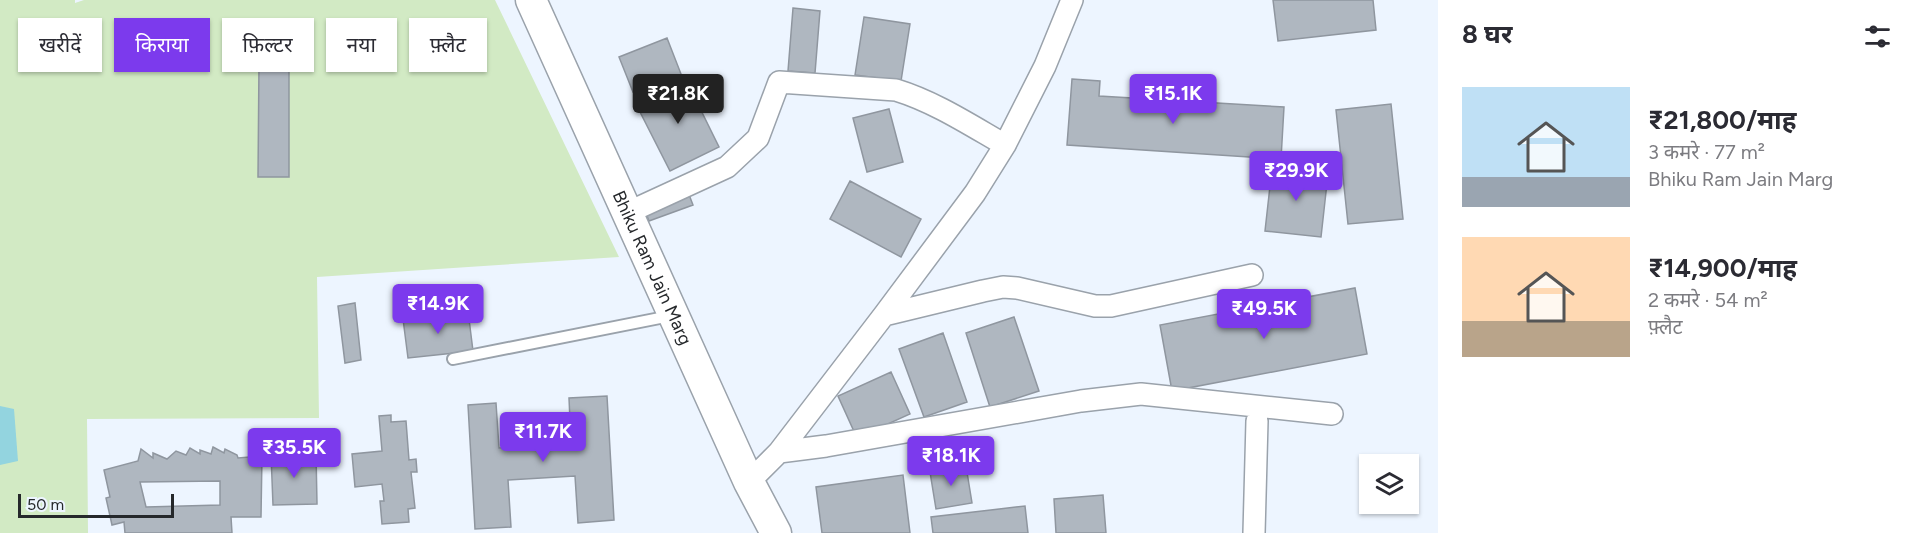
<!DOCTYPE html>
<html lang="hi">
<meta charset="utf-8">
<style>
:root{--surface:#fff;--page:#f2f2f3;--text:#2b2b33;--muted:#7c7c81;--accent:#7c3aed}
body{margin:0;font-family:Figtree,"Noto Sans Devanagari",sans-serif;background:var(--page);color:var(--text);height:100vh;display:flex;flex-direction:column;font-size:22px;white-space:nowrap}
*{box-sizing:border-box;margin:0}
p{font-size:20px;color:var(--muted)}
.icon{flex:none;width:33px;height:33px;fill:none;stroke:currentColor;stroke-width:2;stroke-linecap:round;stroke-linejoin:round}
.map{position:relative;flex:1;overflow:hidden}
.details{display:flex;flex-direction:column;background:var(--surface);width:480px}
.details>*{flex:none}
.hud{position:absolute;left:18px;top:18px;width:570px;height:54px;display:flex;gap:12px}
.tools{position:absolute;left:1359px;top:454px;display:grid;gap:12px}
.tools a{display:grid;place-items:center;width:60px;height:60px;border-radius:0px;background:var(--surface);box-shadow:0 2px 4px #0004;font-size:30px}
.scale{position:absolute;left:18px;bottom:15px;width:156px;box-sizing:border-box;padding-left:6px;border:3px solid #25282b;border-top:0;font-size:16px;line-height:21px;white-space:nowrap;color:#25282b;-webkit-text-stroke:4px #edf5ff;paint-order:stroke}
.price{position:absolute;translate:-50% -51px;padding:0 14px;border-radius:6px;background:var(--accent);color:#fff;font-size:20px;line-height:39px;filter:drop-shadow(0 2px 3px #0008)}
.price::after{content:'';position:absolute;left:50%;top:36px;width:18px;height:14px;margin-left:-9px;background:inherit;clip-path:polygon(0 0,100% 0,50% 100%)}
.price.active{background:#222;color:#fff}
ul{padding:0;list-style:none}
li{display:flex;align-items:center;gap:18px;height:150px;padding:0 24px}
li span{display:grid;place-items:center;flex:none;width:168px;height:120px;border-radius:0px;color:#555}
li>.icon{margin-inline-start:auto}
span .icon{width:72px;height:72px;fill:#fffc;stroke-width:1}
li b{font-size:26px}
h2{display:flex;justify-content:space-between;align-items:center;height:72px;padding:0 24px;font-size:26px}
.tag{padding:0 21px;border-radius:0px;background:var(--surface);box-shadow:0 2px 4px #0004;font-size:21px;line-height:54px}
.tag.active{background:var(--accent);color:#fff}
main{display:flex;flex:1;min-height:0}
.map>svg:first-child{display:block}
</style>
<main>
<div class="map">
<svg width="1438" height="533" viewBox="0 0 1438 533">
<rect width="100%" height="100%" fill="#edf5ff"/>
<path fill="#d2eac4" d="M0,0H75V3L84,0H495L619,257L317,277L319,418L87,419L88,533H0Z"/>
<path fill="#93d4df" d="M0,406L14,409L18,461L0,465Z"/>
<path fill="#afb7c0" stroke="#8f969f" stroke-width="1.5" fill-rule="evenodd" d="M1273,0H1373L1376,30L1278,41Z
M793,8L820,11L815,73L788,71Z
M864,17L910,24L901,81L855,75Z
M667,38L681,74L633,92L619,57Z
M259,63H289V177H258Z
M1072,79L1100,81L1099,96L1284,107L1281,159L1067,145Z
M686,80L719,147L670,171L636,104Z
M1391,104L1403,219L1348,224L1336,110Z
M889,109L903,162L867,172L853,118Z
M1272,168L1328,174L1321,237L1265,231Z
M850,181L921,219L901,257L830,219Z
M688,192L693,205L649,221L644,208Z
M1355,288L1367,354L1172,391L1160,325Z
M355,303L361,360L345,363L338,306Z
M468,311L473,351L408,358L403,319Z
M1014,317L1039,391L990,407L966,333Z
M943,333L967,402L924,417L899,349Z
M891,372L910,414L857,438L838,396Z
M607,396L614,520L578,523L575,476L508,480L511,527L475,529L468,405L496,403L499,448L571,443L569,398Z
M391,415V422L406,421L409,460L416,459L417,472H411L415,508L408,509L409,522L382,524L380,501H384L382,484L355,487L352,454L382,451L379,416Z
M213,447L224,453L225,449L237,455L238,458L262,456L261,517H231L232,533H125L124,522L112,525L106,498L110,497L104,470L138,461L141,449L153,458V453L167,459L176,451L186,455L190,448L200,454V450L211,454ZM220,481V505L146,507L140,482Z
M316,453L317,504L273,505L271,454Z
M966,466L972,503L936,509L930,472Z
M903,475L910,533H822L816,487Z
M1103,495L1106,533H1056L1054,499Z
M1025,506L1028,533H933L931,517Z"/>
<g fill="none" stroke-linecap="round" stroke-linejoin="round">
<defs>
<path id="lane" d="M453,359L670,316"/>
<path id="street" d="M627,213L727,167L758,138L779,82L896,90C935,102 970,125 1005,145
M884,315L983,291L1003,287L1017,288L1095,306H1111L1252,275
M779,452L826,446L1081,401L1141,394L1332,414
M749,482L779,452L884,315L975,193L1005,145L1045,66L1072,0
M1254,533L1257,421"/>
<g id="secondary">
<path id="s1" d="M531,0L749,482L776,533"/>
</g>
</defs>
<use href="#lane" stroke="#9aa2ab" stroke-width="14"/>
<use href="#street" stroke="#9aa2ab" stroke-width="24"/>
<use href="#secondary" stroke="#9aa2ab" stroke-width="33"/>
<use href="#lane" stroke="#fff" stroke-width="10"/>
<use href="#street" stroke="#fff" stroke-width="21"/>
<use href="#secondary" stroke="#fff" stroke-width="30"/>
</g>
<g text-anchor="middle" stroke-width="5" stroke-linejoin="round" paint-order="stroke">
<g font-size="18" fill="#25282b" stroke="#edf5ff">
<text dy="6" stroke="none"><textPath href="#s1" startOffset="294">Bhiku Ram Jain Marg</textPath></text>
</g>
</g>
</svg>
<div class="tools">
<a><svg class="icon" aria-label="layers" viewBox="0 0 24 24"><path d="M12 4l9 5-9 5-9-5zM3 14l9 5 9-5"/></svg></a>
</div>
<div class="scale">50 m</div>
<b class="price active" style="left:678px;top:125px">₹21.8K</b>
<b class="price" style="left:1173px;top:125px">₹15.1K</b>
<b class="price" style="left:1296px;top:202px">₹29.9K</b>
<b class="price" style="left:438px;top:335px">₹14.9K</b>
<b class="price" style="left:1264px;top:340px">₹49.5K</b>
<b class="price" style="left:543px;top:463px">₹11.7K</b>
<b class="price" style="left:294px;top:479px">₹35.5K</b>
<b class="price" style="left:951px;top:487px">₹18.1K</b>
<div class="hud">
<a class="tag">खरीदें</a>
<a class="tag active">किराया</a>
<a class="tag">फ़िल्टर</a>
<a class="tag">नया</a>
<a class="tag">फ़्लैट</a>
</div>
</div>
<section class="details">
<h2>8 घर<svg class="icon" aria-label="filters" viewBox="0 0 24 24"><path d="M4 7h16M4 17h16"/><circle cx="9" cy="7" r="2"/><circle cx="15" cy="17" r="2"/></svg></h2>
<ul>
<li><span style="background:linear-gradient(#bfe0f5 75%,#9aa5b1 0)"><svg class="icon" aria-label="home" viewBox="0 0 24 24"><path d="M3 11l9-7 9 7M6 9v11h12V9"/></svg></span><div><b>₹21,800/माह</b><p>3 कमरे · 77 m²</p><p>Bhiku Ram Jain Marg</p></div></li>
<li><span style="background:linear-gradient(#ffd9b3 70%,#b9a48a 0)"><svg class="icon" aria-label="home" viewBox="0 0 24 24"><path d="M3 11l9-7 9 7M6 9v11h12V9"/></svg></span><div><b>₹14,900/माह</b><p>2 कमरे · 54 m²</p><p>फ़्लैट</p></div></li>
</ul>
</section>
</main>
